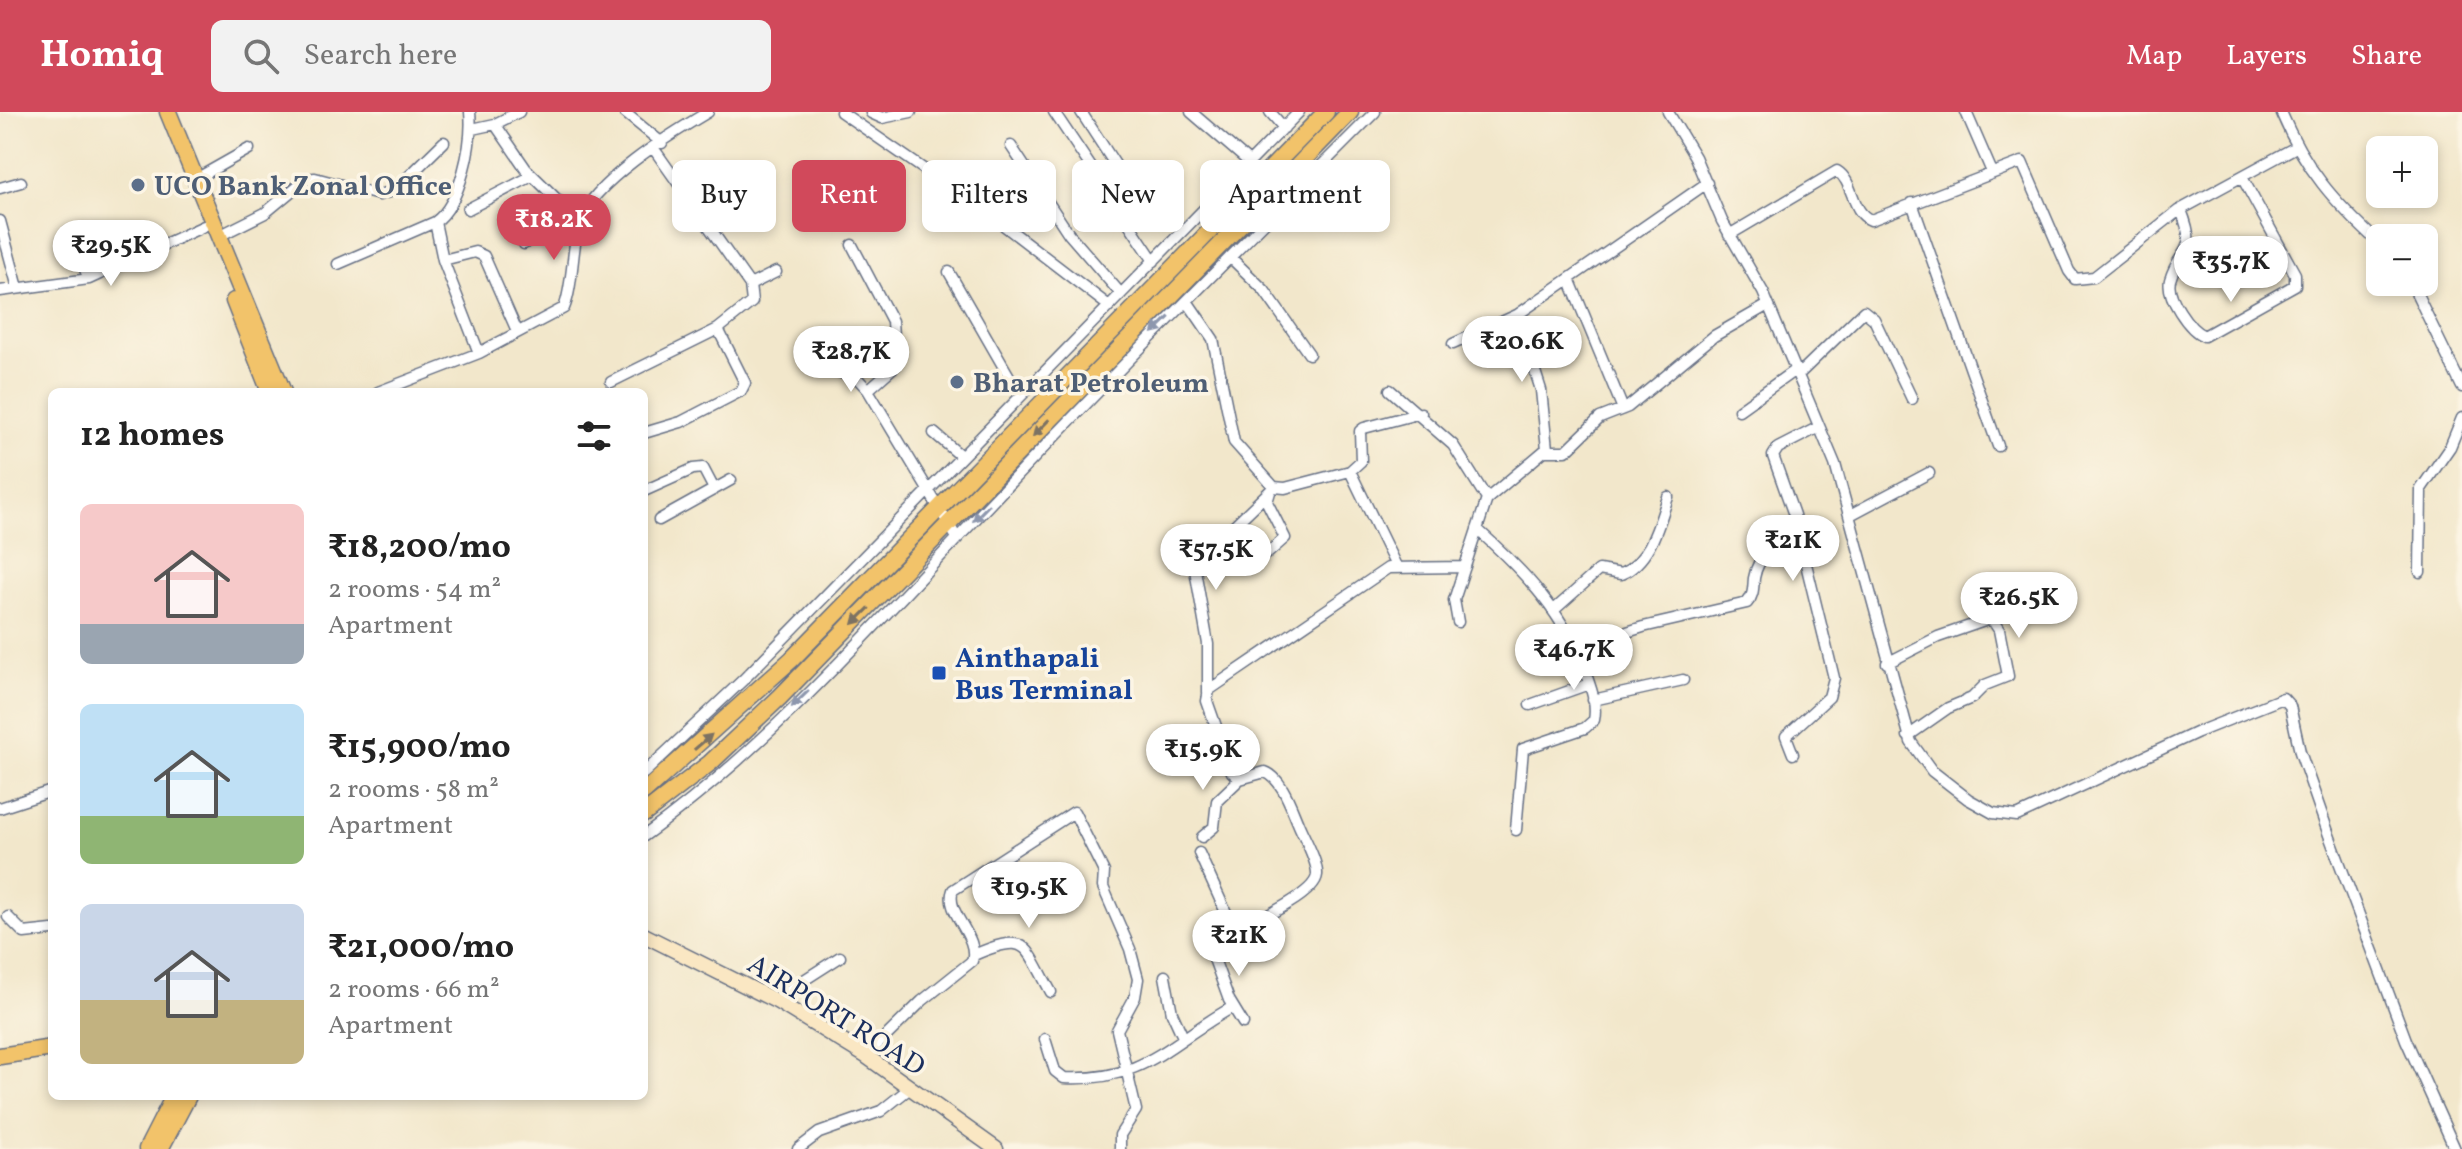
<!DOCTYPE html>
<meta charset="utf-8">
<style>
:root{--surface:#fff;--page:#f2f2f2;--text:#222;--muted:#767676;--accent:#d1495b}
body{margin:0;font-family:Vollkorn,serif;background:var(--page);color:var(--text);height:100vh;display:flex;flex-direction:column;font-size:30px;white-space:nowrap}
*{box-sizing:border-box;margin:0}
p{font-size:26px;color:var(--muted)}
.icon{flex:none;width:44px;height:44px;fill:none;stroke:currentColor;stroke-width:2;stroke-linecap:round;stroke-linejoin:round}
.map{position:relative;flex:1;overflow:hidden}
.sheet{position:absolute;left:48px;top:276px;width:600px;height:712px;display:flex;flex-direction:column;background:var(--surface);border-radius:12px;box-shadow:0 4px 12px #0003}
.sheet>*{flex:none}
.guide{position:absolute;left:672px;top:48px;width:760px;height:72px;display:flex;gap:16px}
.tools{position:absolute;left:2366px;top:24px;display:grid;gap:16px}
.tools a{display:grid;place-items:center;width:72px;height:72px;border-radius:12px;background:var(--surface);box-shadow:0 4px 12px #0003;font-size:40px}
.price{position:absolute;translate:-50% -68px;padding:0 18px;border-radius:28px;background:#fff;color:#222;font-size:26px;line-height:52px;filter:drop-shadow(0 2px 4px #0008)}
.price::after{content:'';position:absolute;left:50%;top:48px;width:24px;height:18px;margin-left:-12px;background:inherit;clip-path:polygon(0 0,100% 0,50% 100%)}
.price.selected{background:var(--accent);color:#fff}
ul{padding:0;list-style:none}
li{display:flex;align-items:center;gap:24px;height:200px;padding:0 32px}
li span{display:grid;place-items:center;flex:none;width:224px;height:160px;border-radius:12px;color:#555}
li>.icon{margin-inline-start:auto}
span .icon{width:96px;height:96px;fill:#fffc;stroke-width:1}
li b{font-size:34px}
h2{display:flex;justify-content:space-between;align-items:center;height:96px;padding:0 32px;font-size:34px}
.pill{padding:0 28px;border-radius:12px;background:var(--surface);box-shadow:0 4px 12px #0003;font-size:28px;line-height:72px}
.pill.selected{background:var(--accent);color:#fff}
header{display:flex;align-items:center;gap:48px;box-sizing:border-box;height:112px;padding:0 40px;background:var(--accent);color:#fff}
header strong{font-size:38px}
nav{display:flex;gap:44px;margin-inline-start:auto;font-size:28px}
.search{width:560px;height:72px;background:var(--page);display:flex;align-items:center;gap:20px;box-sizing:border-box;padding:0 28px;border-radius:12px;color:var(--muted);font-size:30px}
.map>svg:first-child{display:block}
</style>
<header>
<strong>Homiq</strong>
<div class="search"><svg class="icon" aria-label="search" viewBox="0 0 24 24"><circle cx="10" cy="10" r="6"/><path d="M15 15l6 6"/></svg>Search here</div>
<nav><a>Map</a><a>Layers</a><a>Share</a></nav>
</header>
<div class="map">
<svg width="2462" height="1037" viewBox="0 0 2462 1037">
<rect width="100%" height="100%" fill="#fcf5e5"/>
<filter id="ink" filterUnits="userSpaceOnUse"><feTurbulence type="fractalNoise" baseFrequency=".0125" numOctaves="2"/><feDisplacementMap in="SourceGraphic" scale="16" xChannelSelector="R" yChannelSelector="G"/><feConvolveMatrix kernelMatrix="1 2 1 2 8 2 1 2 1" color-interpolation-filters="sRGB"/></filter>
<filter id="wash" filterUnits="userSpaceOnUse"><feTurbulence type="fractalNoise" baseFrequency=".006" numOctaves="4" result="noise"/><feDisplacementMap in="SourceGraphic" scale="32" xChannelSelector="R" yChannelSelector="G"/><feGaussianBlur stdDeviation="1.8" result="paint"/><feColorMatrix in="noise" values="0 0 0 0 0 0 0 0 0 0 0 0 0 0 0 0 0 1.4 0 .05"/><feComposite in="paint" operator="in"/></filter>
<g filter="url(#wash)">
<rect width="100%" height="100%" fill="#f2e7cb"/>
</g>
<g filter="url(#ink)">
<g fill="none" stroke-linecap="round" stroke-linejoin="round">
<defs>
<path id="minor" d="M470,0C473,30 461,92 435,110L443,148L479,241
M624,0L662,31
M841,0L993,105L1109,194
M1054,0L1154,149
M1081,0L1133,80
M1191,0L1249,50
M1270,0L1284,16
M1668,0L1695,45L1722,109L1763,180L1835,352L1911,630L1932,659L1968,687L1993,701L2017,704L2198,620L2283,586L2290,594L2300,640L2329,723L2406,928L2455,1037
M1966,0L1992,60
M2281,0C2305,57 2334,90 2380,132
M871,1L882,6L911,0
M495,12L526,57L580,110
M472,17L495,12L519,0
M1011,34L1069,122L1121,182
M654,37L750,173L776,160
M196,67L249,37
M0,76L21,70
M1912,91L1998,334
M468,97L532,64
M2181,98C2199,143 2180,134 2170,168C2166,184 2189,218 2204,224L2295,173V162L2243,67
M0,109L18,176
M1729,123L1837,59C1854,69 1851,101 1871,108L2022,50L2069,159L2075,167L2094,165L2178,99L2296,35
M219,124L265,101L306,67L315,66L379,83L395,78L444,30
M74,132L89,167
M524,132L562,96
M852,133L892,209L895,254L868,278L957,426
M1230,145L1264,178L1309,242
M443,148L475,140L484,144L517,219
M338,152L435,110
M949,160L1014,273L1023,280
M1570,169L1623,297
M2411,170L2462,275
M0,179L89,167L204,114
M1187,189L1213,227L1234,330L1274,375L1285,376L1350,359L1361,349L1360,319L1364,316L1421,301
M1517,203L1541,278L1547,337
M1453,232L1517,203L1707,71
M825,255L858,267L868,278
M1798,263L1864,199L1874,207L1912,287
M611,270L718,217
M1390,278L1453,333L1487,387
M378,280L479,241L564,196C573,175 572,135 579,111C592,70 671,22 708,0
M1739,298L1795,258
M644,321L681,310L741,279L745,271L718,217L752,190L750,173
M934,321L961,344
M1350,359L1396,454
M644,379L693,357L703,356L714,377
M1850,403L1929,361
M659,408L731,368
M1477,417C1525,460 1566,503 1587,565C1592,579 1597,594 1594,608L1585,616L1523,637L1516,718
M1249,449L1268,441L1285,426L1267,390L1270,380
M2420,460L2421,377L2450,335L2462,306
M1554,498L1599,458L1621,462C1650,450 1659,412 1668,385
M1458,510L1454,488L1487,387L1544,339H1566L1600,306L1628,295L1714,224L1768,193
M1576,536L1643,515L1747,491C1754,483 1753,476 1754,466C1758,443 1777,427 1798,420
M1887,551L1938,525L1987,508L1993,509L1999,518L2008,564L1985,573L1972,586L1948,596L1908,624
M1208,581V532L1194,452L1274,375
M1593,588L1683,568
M1530,593L1589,572
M1793,642L1786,624L1829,585L1834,566L1794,403L1773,344L1778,336L1819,315
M644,661L743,568L1299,0
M0,696L52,679
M644,724C771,633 881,506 989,393C1115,260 1245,130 1375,0
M1202,725L1214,715L1217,689L1240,667
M1199,741L1234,818
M8,805L24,821L52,818
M974,843C1029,819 1025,834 1051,880
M1165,864L1172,901L1183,925
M778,890L787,879L840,845
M1243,911L1229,888L1209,833C1229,820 1315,787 1317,763C1318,749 1303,724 1298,711C1291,695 1282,666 1265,660L1240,667L1232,660L1207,589L1209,578L1388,456L1465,455
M1045,927L1055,959L1064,966C1146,970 1169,930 1233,895
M866,944L922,889L972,849C980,824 944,801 953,778L1074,700L1104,760L1103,775L1130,837L1138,867L1135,885L1117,918L1136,998L1120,1023V1037
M798,1037L819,1021L881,999L910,976"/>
<path id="secondary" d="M644,823L778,890L866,944L996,1037"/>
<path id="primary" d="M168,0L283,280
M234,189L270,280
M147,1037L174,984
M160,1037L188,984"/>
<path id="trunk" d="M644,680L792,547L1326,0
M644,702L710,651L780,585L1350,0
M0,944L52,936"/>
</defs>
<use href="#minor" stroke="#666f84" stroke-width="13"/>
<use href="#secondary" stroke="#666f84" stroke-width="17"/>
<use href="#primary" stroke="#666f84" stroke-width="19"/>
<use href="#trunk" stroke="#666f84" stroke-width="19"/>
<use href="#minor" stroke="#fff" stroke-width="10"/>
<use href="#secondary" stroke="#fae7c3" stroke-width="14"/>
<use href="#primary" stroke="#f2c36a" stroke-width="16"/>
<use href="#trunk" stroke="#f2c36a" stroke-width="16"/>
</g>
<defs><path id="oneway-solid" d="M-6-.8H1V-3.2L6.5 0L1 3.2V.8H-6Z" transform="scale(2)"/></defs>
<g fill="#8d97ae">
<use href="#oneway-solid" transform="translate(1161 213) rotate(136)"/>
<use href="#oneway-solid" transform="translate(981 401) rotate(134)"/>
<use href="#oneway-solid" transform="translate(800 587) rotate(136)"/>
</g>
<g fill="#7c7263">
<use href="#oneway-solid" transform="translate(1041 316) rotate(134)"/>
<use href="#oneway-solid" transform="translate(861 504) rotate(135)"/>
<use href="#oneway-solid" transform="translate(703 630) rotate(-41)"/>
</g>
</g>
<g fill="#5c6f8a" stroke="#fcf5e5" stroke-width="3">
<circle cx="138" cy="73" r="8"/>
<circle cx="957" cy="270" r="8"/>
</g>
<rect fill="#1a4fb4" stroke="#fcf5e5" stroke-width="3" x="931" y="553" width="16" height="16" rx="4"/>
<g text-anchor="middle" stroke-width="7" stroke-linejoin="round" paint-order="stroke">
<g font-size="28" font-weight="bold" fill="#4e5e75" stroke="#fcf5e5" text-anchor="start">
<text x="154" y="83">UCO Bank Zonal Office</text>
<text x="973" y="280">Bharat Petroleum</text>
</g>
<g font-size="28" font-weight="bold" fill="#164399" stroke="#fcf5e5" text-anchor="start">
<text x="955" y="555">Ainthapali<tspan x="955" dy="32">Bus Terminal</tspan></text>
</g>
<g font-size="28" fill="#1b2f5e" stroke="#fcf5e5">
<text transform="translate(837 902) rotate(32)" y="10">AIRPORT ROAD</text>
</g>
</g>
</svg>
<div class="tools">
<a>+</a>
<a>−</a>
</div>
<b class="price selected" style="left:554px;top:150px">₹18.2K</b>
<b class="price" style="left:111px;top:176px">₹29.5K</b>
<b class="price" style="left:2231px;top:192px">₹35.7K</b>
<b class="price" style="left:1522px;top:272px">₹20.6K</b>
<b class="price" style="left:851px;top:282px">₹28.7K</b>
<b class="price" style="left:1793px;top:471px">₹21K</b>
<b class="price" style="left:1216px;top:480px">₹57.5K</b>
<b class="price" style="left:2019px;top:528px">₹26.5K</b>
<b class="price" style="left:1574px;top:580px">₹46.7K</b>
<b class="price" style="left:1203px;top:680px">₹15.9K</b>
<b class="price" style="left:1029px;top:818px">₹19.5K</b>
<b class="price" style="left:1239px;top:866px">₹21K</b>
<div class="guide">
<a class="pill">Buy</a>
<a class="pill selected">Rent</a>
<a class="pill">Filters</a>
<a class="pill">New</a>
<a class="pill">Apartment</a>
</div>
<section class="sheet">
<h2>12 homes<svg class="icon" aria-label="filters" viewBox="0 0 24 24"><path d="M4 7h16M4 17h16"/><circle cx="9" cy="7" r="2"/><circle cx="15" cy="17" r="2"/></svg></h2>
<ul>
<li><span style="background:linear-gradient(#f6c9c9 75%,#9aa5b1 0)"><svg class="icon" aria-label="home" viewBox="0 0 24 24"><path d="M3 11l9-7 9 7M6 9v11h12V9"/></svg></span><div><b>₹18,200/mo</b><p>2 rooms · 54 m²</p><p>Apartment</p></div></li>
<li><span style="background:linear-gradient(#bfe0f5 70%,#8fb573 0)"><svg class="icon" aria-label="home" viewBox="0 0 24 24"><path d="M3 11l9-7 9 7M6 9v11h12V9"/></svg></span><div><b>₹15,900/mo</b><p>2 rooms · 58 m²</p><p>Apartment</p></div></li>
<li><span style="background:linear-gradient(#c9d6e8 60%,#c2b280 0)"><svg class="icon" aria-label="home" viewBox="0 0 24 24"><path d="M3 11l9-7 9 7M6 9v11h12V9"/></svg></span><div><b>₹21,000/mo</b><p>2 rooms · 66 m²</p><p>Apartment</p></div></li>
</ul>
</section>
</div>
